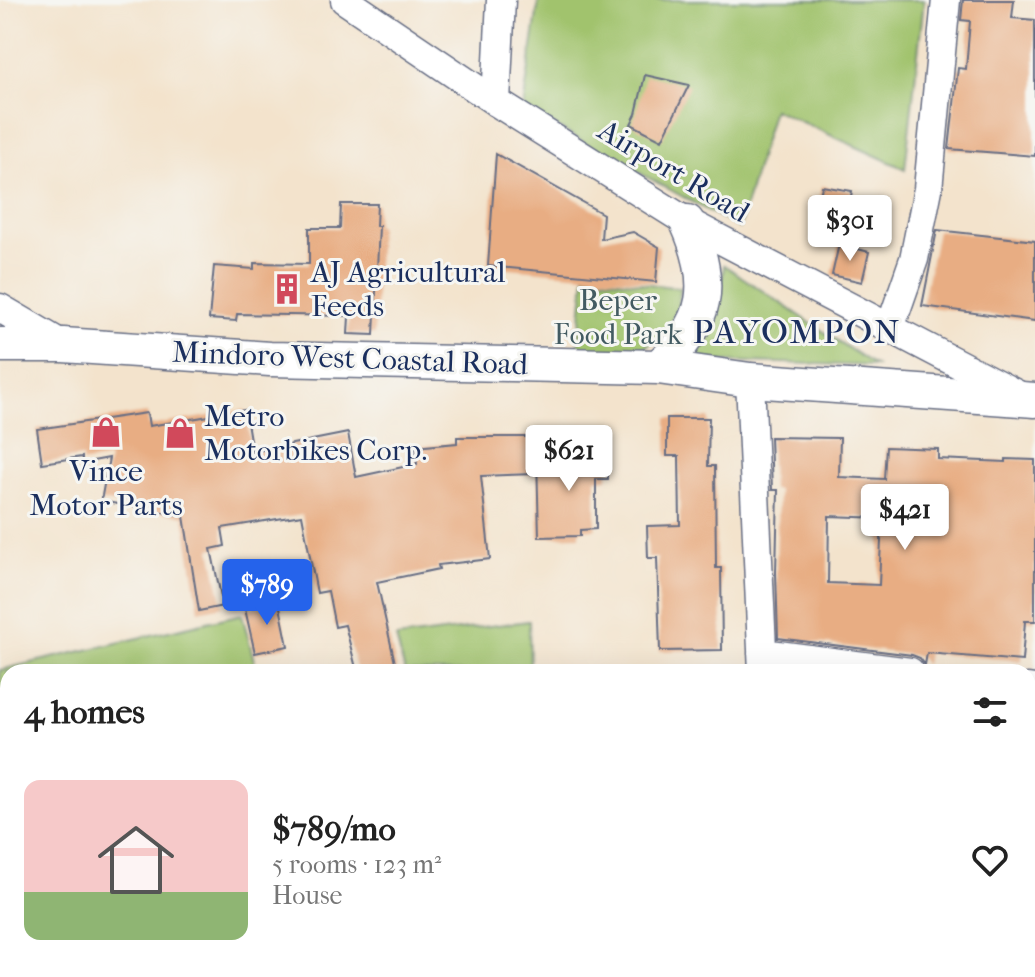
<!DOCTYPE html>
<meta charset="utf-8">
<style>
:root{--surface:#fff;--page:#f2f2f2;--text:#222;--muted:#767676;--line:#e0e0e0;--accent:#2563eb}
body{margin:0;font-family:"IM FELL French Canon",serif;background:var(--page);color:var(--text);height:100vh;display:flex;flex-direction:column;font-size:30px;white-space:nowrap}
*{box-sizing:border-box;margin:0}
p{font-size:26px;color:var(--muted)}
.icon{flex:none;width:44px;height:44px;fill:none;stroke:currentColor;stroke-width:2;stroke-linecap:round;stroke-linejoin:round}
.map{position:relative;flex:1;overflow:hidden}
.side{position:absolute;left:0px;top:664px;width:1036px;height:314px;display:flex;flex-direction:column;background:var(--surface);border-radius:24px 24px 0 0;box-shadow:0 8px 32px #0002}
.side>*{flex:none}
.price{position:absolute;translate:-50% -68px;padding:0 18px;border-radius:8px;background:#fff;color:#222;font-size:26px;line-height:52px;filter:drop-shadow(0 2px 4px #0008)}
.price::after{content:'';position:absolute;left:50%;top:48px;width:24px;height:18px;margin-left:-12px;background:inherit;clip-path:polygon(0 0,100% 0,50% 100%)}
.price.current{background:var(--accent);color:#fff}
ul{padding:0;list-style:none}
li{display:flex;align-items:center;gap:24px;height:200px;padding:0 24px}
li+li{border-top:2px solid var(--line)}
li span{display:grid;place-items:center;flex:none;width:224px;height:160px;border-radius:16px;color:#555}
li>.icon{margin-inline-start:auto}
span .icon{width:96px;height:96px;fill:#fffc;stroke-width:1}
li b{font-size:34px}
h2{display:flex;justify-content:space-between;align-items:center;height:96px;padding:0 24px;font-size:34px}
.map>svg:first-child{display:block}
</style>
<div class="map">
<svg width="1035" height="977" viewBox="0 0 1035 977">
<rect width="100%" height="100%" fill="#f6f6f2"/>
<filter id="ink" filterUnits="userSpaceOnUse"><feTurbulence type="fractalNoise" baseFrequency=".0125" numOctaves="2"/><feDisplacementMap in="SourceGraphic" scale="16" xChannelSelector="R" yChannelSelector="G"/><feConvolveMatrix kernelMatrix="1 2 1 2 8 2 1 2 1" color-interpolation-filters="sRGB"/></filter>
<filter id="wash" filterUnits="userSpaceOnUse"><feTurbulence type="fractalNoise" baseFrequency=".006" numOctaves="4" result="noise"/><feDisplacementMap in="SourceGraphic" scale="32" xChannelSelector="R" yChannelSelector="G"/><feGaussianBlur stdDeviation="1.8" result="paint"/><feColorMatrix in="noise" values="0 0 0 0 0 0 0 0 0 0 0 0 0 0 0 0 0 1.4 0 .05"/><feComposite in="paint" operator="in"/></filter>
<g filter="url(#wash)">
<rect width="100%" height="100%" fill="#f3e3cc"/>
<path fill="#a1c36d" stroke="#5e7966" stroke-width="2" d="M539,0H924L905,169L773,109L739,228L523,108Z
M724,265L875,366L689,360C714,322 719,310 724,265Z
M585,276L681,288L677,310L664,334L633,355L578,352Z
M242,614L257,672H8V970H642L643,977H0V670Z
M529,621L530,672H405L396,638Z"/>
<g id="blocks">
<path fill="#e8ad83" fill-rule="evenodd" d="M963,0H1014L1012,18L1035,20V156L949,149L958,68L966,69L970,21L961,20Z
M645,75L689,85L662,140L631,124L636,114Z
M496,154L603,214L601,239L633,232L659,247L656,282L488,266Z
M822,186L852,191L844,233L814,227Z
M341,204H377L376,226H379L374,335L348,334L349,316L237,314L236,321L209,319L214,266L254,269V263L309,264V228H340Z
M937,230L1035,241V321L922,306Z
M839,244L869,252L862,282L832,275Z
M245,410L252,452L348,433L356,477L417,464L415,447L457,443V437H533L534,474L481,476L490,559L438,565L439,569L377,582L397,672H357L345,625L335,627L328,591L317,593L302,515L222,528L225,546L211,549L223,606L199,611L184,516L101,501L109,458L82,463V457L42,463L37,429L147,413L149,426Z
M667,418H709L708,466H715L716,568H721L722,650L660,651L657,558H648L647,526L680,525L679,456H667Z
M770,437L840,438L839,477L884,479L886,447L938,449V459L1006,462V459L1035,460V621H1025L1022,661L927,653L925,665L920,658L912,655L778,638L776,572L778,490H772ZM829,516L882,518L879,585L828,583Z
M608,454V479H596V529L580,530V536L539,537L537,456Z
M279,602L288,646L255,653L245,609Z"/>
</g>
</g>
<g filter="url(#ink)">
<use href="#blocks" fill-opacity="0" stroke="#676e84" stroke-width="2"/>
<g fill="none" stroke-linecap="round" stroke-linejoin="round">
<defs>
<path id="minor" d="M345,0L496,102L687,222L1020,396
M496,102L501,0
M0,308L63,345
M890,328L914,259L928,189L946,0
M750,380L763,672
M762,653L910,672
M1028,688L1035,689
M787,970V977"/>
<path id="major" d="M0,345H63L270,359L658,367L750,380L1035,400
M658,367C710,323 714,282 687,222"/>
</defs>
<use href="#minor" stroke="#676e84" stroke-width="31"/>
<use href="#major" stroke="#676e84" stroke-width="37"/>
<use href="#minor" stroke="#fff" stroke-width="28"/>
<use href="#major" stroke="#fff" stroke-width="34"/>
</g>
</g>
<defs>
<symbol id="building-bare" viewBox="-9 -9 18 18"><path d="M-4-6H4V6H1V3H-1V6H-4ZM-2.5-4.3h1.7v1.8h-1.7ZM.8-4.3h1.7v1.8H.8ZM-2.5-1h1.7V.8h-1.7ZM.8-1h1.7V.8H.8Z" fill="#d1495b" stroke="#f6f6f2" stroke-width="2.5" paint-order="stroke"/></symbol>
<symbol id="shop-bare" viewBox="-9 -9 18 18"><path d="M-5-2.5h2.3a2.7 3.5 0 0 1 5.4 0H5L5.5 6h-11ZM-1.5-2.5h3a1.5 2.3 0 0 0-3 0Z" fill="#d1495b" stroke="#f6f6f2" stroke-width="2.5" paint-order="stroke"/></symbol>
</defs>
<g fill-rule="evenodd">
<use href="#building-bare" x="265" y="267" width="44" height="44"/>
<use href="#shop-bare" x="84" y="410" width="44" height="44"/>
<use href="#shop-bare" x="158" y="411" width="44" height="44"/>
</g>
<g text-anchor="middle" stroke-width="6" stroke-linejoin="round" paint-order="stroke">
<g font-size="30" fill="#1b2f5e" stroke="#f6f6f2">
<text transform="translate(674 171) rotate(31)" y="10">Airport Road</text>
<text transform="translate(350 358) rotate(2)" y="10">Mindoro West Coastal Road</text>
</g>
<g font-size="30" fill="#1b2f5e" stroke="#f6f6f2" text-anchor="start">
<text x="311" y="282">AJ Agricultural<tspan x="311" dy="34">Feeds</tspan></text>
<text x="204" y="426">Metro<tspan x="204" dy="34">Motorbikes Corp.</tspan></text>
<text x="106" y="481" text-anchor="middle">Vince<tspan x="106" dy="34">Motor Parts</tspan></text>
</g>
<g font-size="30" fill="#435b62" stroke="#f6f6f2">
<text x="618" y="310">Beper<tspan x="618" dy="34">Food Park</tspan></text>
</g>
<g font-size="34" letter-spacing="2" fill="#1b2f5e" stroke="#f6f6f2">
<text x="797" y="343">PAYOMPON</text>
</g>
</g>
</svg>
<b class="price" style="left:850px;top:263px">$301</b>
<b class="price" style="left:569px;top:493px">$621</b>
<b class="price" style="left:905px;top:552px">$421</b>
<b class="price current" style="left:267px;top:627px">$789</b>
<section class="side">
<h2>4 homes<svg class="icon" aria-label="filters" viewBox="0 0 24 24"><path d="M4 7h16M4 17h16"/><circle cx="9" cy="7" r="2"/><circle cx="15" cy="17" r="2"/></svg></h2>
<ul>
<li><span style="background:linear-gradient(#f6c9c9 70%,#8fb573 0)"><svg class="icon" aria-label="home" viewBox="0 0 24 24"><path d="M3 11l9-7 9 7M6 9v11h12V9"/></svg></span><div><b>$789/mo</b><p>5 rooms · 123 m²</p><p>House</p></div><svg class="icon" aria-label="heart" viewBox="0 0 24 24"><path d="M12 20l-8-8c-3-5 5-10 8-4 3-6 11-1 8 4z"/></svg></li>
</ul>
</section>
</div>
